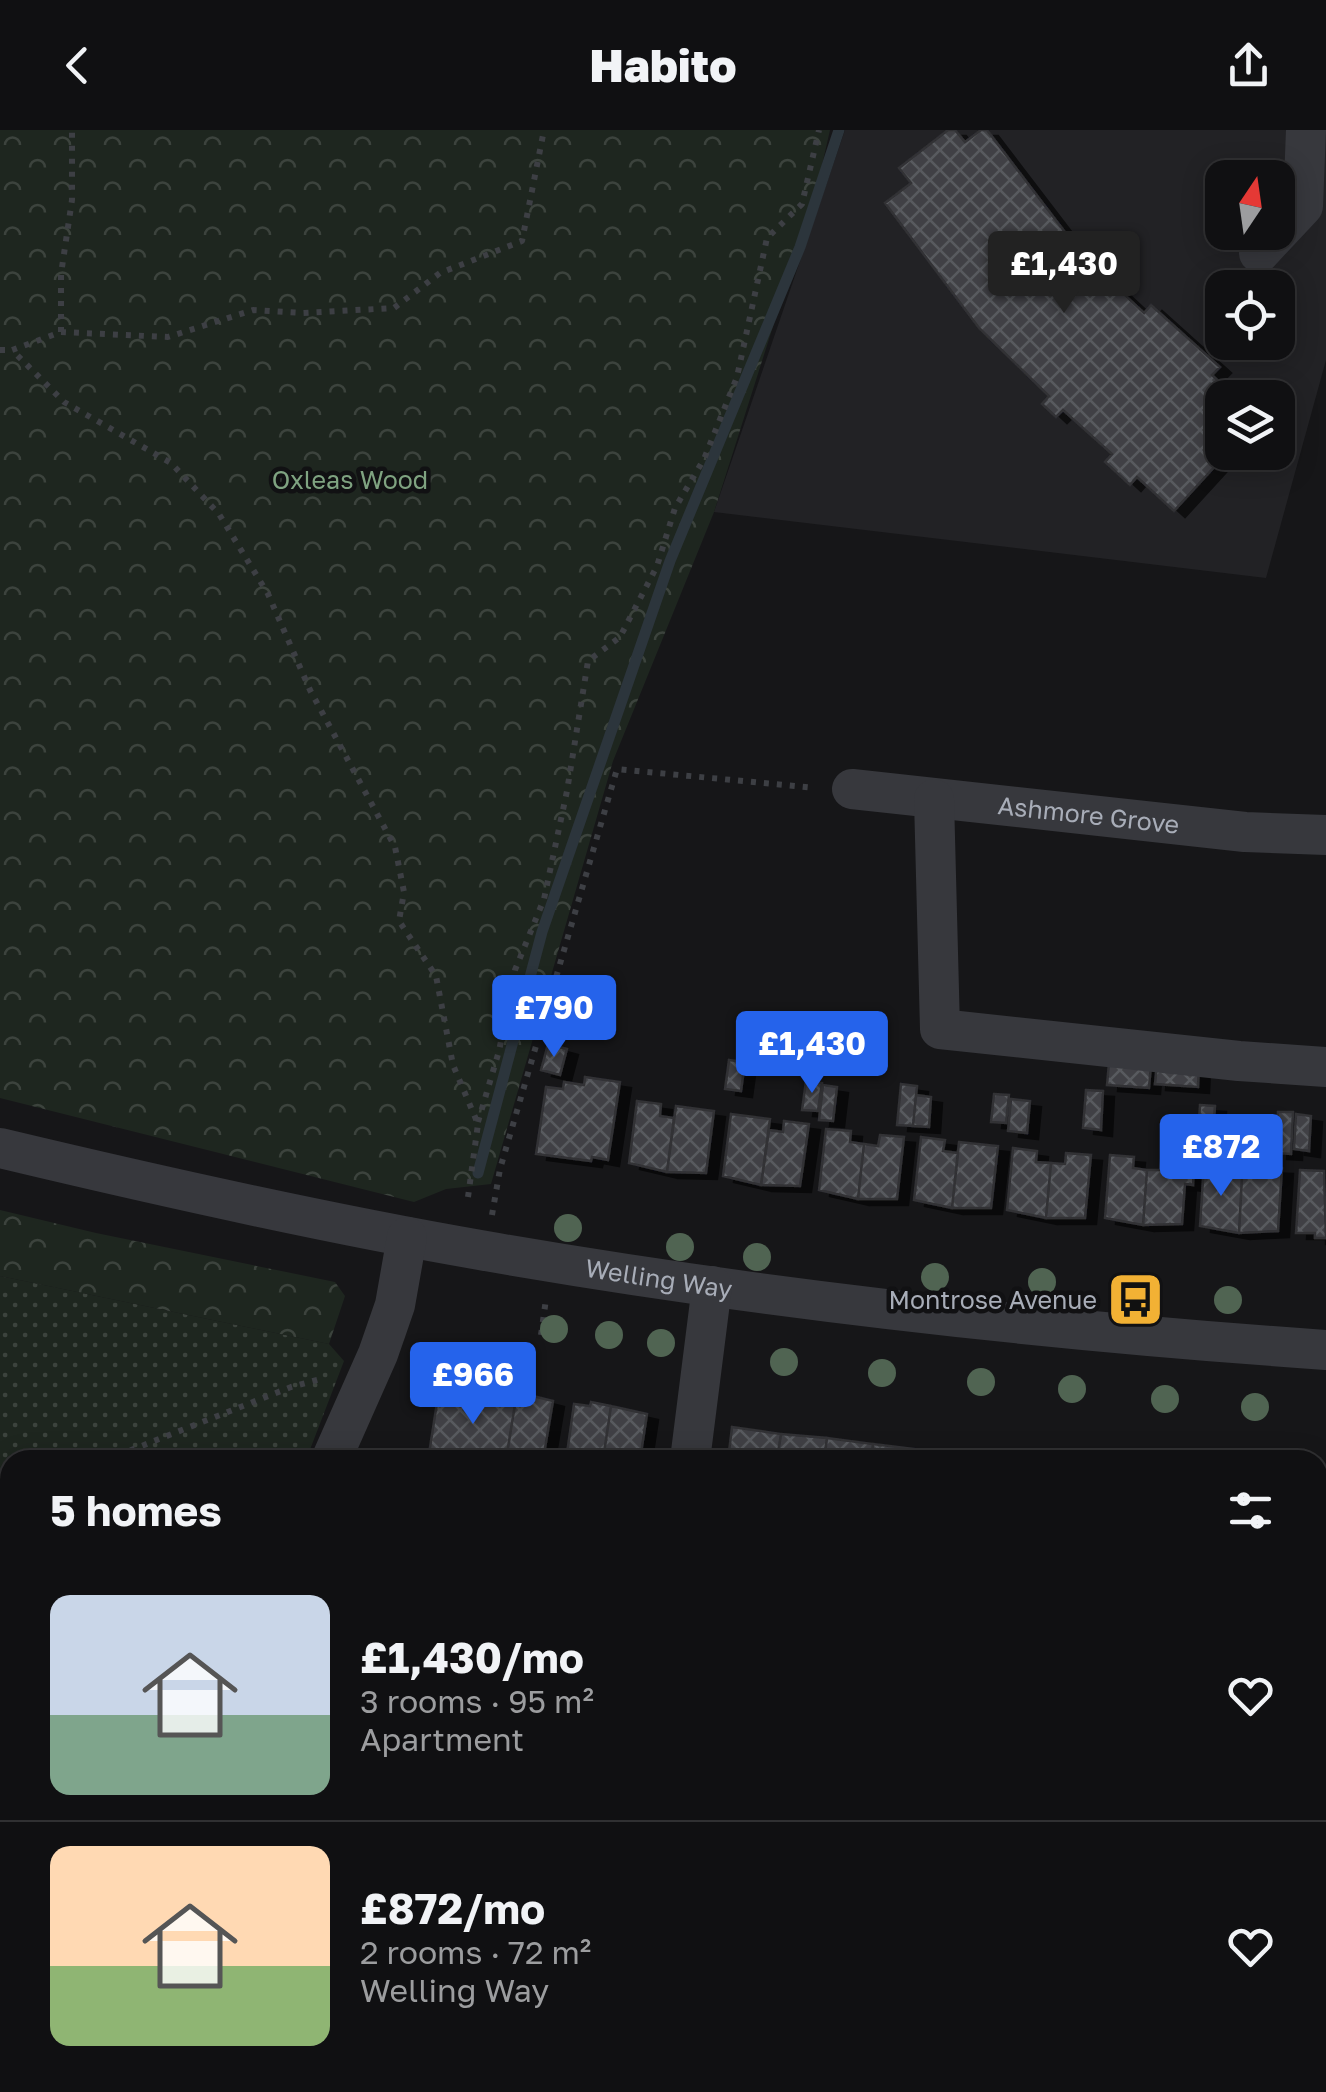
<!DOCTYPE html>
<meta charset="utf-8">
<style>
:root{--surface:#101012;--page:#19191b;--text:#f1f3f6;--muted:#9c9d9f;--line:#303032;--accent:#2563eb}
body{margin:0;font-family:"Golos Text",sans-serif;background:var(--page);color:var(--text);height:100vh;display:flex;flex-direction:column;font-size:38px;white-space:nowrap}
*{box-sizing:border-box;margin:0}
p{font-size:32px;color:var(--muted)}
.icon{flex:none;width:55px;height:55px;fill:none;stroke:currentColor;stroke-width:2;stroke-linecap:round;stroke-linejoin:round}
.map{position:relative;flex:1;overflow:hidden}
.drawer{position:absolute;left:0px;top:1320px;width:1328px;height:642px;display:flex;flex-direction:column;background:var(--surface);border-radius:30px 30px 0 0;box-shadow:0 5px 25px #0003,0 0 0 2px var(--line)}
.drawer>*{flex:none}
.needle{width:65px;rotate:13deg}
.buttons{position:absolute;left:1205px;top:30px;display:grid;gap:20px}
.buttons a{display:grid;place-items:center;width:90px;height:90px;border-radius:20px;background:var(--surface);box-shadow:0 5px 25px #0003,0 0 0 2px var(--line);font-size:50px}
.price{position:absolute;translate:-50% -85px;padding:0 22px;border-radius:10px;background:var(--accent);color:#fff;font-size:32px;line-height:65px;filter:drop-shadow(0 2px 5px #0008)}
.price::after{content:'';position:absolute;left:50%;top:60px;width:30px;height:22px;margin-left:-15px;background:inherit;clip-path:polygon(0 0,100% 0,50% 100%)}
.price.selected{background:#222;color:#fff}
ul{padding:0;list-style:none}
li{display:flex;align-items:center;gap:30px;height:250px;padding:0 50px}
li+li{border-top:2px solid var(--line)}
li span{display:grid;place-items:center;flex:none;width:280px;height:200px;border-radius:20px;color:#555}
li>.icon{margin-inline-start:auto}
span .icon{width:120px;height:120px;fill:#fffc;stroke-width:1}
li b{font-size:42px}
h2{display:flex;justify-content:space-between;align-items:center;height:120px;padding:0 50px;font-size:42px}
header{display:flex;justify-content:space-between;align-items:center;height:130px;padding:0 50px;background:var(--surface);font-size:45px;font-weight:800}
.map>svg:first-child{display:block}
</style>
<header><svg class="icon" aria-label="back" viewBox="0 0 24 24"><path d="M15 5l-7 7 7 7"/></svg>Habito<svg class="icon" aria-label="share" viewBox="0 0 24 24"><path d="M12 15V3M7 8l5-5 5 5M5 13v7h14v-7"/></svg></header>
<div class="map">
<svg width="1326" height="1962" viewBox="0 0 1326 1962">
<defs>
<pattern id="grass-dots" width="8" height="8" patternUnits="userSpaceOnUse" patternTransform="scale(2.5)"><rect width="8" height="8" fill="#1e261f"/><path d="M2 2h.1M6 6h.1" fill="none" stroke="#3c433d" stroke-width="1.8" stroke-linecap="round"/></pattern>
<pattern id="forest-crowns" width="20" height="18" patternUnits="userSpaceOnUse" patternTransform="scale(2.5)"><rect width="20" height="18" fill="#1e261f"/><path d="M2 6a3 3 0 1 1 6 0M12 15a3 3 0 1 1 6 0" fill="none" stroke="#3c433d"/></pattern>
<pattern id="building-cross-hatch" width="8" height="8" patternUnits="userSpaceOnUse" patternTransform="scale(2.5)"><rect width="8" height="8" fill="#404145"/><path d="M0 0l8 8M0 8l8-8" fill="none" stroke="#595a5e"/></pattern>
<filter id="shadow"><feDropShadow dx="11" dy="6" stdDeviation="0" flood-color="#0009"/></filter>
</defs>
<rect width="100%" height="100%" fill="#161618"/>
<path fill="#222225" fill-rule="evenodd" d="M845,0H1326V230L1266,448L714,382ZM1222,48H1278V102H1222ZM1222,158H1278V212H1222ZM1222,268H1278V322H1222Z"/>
<path fill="url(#grass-dots)" d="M0,1146L329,1214L344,1231L306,1330H10V1858H0Z"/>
<path fill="url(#forest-crowns)" d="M0,0H830L816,61L714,382L613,631L491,1054L446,1059L414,1072L0,968Z
M0,1080L96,1103L335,1152L345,1166L329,1214L0,1146Z"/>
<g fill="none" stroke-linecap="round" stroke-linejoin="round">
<path stroke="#2c353c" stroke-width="11" d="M478,1043L542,802L670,431L800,117L839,0"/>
</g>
<path fill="url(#building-cross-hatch)" stroke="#303034" stroke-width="2.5" filter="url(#shadow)" d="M948,0H955L965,12L981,0H987L1084,127L1144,183L1151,175L1220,237L1212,245L1236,268H1222V322H1228L1174,381L1137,347L1130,355L1105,332L1112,324L1063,280L1056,287L1042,274L1049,266L979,198L885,73L911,53L899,38Z
M787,896L826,901L823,926L784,921Z
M548,914L567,919L560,945L541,940Z
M729,930L745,932L741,961L725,959Z
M1109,932L1151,935L1149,958L1107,955Z
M1157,933L1199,936L1198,957L1155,954Z
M585,947L620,952L608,1030L592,1027L591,1031L536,1024L546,957L563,959L564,952L584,955Z
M806,951L822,953L818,981L802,980Z
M901,954L917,956L913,996L897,995Z
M823,955L837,957L833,991L819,990Z
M1086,960L1103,961L1101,1000L1083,998Z
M994,964L1009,965L1006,993L991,992Z
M916,965L931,967L929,997L913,996Z
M1011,969L1030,971L1027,1003L1008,1001Z
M637,971L661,974L660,986L674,988L667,1042L629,1033Z
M1200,975L1215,976L1212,1020L1197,1019Z
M676,976L714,981L706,1043L667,1042Z
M1278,982H1293L1291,1024L1276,1023Z
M731,984L770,989L761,1055L723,1046Z
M1296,984L1311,986L1309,1021L1294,1019Z
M784,991L809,994L800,1056L761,1055L769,1000L783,1002Z
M826,999L851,1001L850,1012L864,1014L858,1069L819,1060Z
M880,1005L904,1007L897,1069H858L864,1014L878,1016Z
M921,1007L945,1010L943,1021L958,1023L952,1078L914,1070Z
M959,1012L998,1016L991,1078H952Z
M1013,1018L1037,1021L1036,1032L1051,1033L1046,1088L1007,1080Z
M1162,1022L1195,1025L1193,1055L1185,1054L1182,1094L1143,1095L1147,1040H1160Z
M1066,1023L1091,1025L1085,1088H1046L1051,1033L1065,1034Z
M1110,1025L1134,1027L1133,1038L1147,1040L1143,1095L1105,1088Z
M1204,1034L1228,1035L1227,1046L1242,1047L1239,1103L1200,1096Z
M1257,1037L1282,1038L1278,1101L1239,1103L1242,1047L1257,1048Z
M1300,1040L1324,1041L1326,1108H1315V1103H1296Z
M478,1259L517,1262L506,1330H428L438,1266L476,1273Z
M517,1262L553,1271L543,1330H506Z
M591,1272L611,1276L603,1330H566L574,1274L590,1276Z
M611,1276L647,1284L640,1330H603Z
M732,1297L781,1304L777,1330H728Z
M781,1304L827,1308L824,1330H777Z
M827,1308L873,1314L871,1330H824Z
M873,1314L923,1320L922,1330H871Z
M1323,1358H1326V1412L1318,1411V1361H1323Z"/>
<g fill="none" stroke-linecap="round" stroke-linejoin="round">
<path stroke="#3d3f44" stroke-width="6" stroke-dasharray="5 8" stroke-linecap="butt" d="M61,202V144L72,70V0
M0,220H12
M478,992L499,921L515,840L544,769L567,661L588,531L620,507L657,436L675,378L704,329L737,247L767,108L802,74L819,0
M468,1067L478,994L453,935L436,846L399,791L404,762L395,717L310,560L268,464L219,384L171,333L64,272L12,220L61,202L168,207L253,180L303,183L394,178L440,143L522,111L544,0
M492,1085L500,1039L617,639L815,658
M541,1205L546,1169
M106,1330L291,1257L324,1248
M0,1372L10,1368"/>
<g stroke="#37383d" stroke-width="40">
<path d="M1259,123L1303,76L1306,0"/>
<path id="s1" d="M852,659L1245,702L1326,705"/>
<path d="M934,669L940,899L1239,931L1326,937"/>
<path id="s2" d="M0,1018C159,1056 318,1092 480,1120C760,1169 1042,1200 1326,1220"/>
<path d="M331,1330L378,1224L395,1175L407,1107"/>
<path d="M690,1330L712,1156"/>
<path d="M1318,1603L1326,1604"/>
<path d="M1318,1906H1326"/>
<path d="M1231,1962V1952"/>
</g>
</g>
<g fill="#506452">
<circle cx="568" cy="1098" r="14"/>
<circle cx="680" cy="1117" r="14"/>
<circle cx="757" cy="1127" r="14"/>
<circle cx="935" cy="1147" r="14"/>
<circle cx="1042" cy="1152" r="14"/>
<circle cx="1228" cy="1170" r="14"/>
<circle cx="554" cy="1199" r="14"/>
<circle cx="609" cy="1205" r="14"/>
<circle cx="661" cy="1213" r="14"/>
<circle cx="784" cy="1232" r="14"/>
<circle cx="882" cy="1243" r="14"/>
<circle cx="981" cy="1252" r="14"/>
<circle cx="1072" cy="1259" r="14"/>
<circle cx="1165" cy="1269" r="14"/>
<circle cx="1255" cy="1277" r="14"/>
</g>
<defs>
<symbol id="bus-square" viewBox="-11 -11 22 22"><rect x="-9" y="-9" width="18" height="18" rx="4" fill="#f2b134" stroke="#111113"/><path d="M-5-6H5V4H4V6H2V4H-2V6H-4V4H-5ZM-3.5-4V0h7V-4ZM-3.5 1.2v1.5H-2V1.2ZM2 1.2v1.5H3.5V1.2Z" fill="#111"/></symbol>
</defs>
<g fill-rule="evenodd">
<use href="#bus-square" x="1104" y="1138" width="63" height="63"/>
</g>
<g text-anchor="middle" stroke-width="9" stroke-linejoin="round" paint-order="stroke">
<g font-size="25" fill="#7fa381" stroke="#111113">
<text x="350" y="359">Oxleas Wood</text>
</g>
<g font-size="25" fill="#a8adb8" stroke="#111113">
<text dy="9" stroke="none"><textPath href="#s1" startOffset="238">Ashmore Grove</textPath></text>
<text dy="9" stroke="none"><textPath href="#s2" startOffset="672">Welling Way</textPath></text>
</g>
<g font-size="25" fill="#a8adb8" stroke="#111113" text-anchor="end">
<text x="1097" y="1179">Montrose Avenue</text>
</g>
</g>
</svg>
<div class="buttons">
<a><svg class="needle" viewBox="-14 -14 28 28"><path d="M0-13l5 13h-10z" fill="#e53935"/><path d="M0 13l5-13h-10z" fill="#9c9d9f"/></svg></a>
<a><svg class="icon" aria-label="locate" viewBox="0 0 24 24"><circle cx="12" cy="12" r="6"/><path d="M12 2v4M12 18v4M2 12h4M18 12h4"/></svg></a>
<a><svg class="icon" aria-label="layers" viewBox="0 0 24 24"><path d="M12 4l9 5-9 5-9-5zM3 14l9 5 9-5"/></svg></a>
</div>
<b class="price selected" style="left:1064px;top:186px">£1,430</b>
<b class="price" style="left:554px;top:930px">£790</b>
<b class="price" style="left:812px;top:966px">£1,430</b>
<b class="price" style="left:1221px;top:1069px">£872</b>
<b class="price" style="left:473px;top:1297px">£966</b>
<section class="drawer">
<h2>5 homes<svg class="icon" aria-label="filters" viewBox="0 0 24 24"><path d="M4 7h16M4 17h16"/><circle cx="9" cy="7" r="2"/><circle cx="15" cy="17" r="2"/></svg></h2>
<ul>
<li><span style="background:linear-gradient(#c9d6e8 60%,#7fa58c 0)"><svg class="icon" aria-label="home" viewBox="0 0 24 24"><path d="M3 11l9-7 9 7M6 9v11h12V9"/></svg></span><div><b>£1,430/mo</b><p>3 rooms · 95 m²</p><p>Apartment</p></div><svg class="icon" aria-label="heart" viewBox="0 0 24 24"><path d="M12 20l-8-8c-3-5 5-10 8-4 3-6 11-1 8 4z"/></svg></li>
<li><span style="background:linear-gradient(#ffd9b3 60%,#8fb573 0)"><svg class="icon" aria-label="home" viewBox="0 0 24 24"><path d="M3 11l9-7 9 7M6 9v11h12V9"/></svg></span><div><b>£872/mo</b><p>2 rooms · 72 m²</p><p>Welling Way</p></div><svg class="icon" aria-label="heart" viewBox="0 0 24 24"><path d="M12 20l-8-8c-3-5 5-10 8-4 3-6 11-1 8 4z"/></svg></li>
</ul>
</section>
</div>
